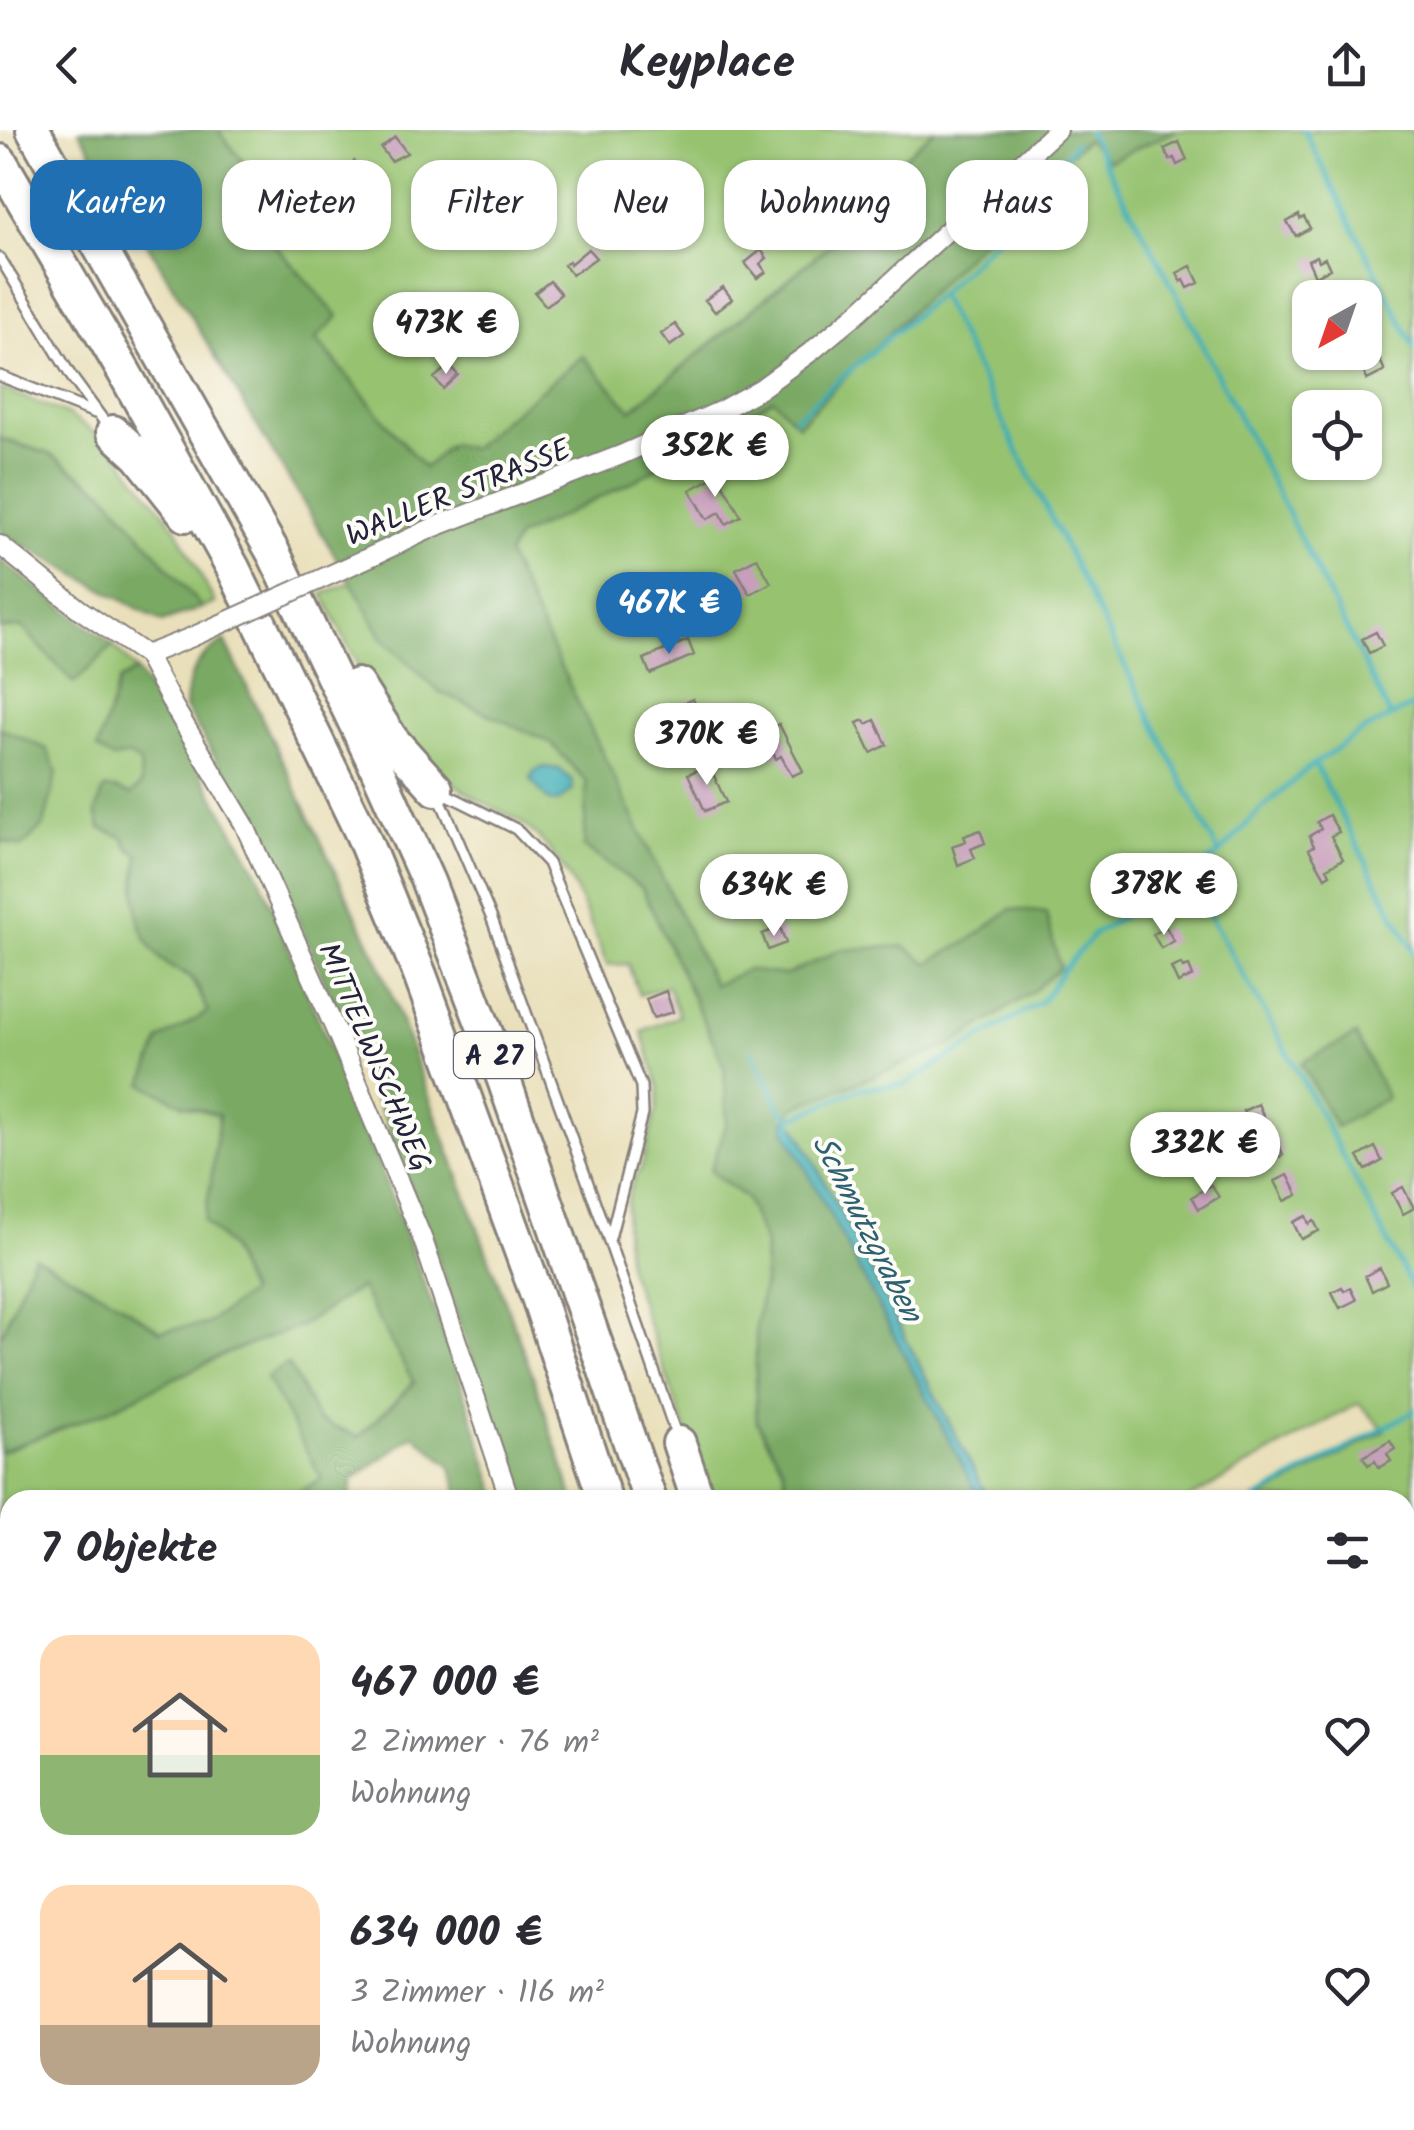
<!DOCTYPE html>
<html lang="de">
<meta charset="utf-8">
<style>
:root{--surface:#fff;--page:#f7f7f7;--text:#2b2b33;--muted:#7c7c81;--accent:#1f6fb2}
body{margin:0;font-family:Kalam,sans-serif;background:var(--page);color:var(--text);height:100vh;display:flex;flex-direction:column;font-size:38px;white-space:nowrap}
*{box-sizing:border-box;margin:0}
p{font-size:32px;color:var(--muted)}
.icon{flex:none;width:55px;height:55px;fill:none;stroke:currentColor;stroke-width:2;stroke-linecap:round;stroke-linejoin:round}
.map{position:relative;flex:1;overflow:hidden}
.details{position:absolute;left:0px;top:1360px;width:1415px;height:640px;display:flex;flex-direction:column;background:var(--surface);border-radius:30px 30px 0 0;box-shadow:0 2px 8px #0004}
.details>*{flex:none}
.guide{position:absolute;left:30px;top:30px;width:1355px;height:90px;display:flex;gap:20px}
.needle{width:65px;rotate:220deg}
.tools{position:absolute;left:1292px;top:150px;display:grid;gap:20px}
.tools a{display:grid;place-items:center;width:90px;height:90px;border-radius:20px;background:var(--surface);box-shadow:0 2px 8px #0004;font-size:50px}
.price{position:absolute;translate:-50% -85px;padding:0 22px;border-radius:35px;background:#fff;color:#222;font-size:32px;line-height:65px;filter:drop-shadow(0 2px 5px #0008)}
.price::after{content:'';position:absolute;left:50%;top:60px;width:30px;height:22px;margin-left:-15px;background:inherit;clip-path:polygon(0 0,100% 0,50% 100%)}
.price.selected{background:var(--accent);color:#fff}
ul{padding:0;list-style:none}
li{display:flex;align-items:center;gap:30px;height:250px;padding:0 40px}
li span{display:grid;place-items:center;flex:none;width:280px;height:200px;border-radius:30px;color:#555}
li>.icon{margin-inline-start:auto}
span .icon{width:120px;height:120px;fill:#fffc;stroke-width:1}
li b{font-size:42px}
h2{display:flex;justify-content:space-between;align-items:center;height:120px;padding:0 40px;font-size:42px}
.pill{padding:0 35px;border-radius:30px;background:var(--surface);box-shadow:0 2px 8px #0004;font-size:35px;line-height:90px}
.pill.selected{background:var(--accent);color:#fff}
header{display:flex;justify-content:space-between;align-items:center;height:130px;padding:0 40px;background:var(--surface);font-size:45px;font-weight:800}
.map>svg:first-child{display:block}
</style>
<header><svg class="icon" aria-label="back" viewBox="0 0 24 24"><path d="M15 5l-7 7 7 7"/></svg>Keyplace<svg class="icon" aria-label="share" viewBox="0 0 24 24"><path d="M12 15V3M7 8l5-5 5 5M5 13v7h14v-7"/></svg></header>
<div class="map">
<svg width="1414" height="2000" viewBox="0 0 1414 2000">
<rect width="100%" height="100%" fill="#fdfcf7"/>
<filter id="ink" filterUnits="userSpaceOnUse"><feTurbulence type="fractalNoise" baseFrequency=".01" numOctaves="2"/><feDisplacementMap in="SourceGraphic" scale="20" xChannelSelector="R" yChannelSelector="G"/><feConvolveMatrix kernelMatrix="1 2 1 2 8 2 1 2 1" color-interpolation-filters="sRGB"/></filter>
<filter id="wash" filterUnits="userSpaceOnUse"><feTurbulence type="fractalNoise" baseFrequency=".0048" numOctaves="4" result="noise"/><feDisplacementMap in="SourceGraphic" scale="40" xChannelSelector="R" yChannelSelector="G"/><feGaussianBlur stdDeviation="2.25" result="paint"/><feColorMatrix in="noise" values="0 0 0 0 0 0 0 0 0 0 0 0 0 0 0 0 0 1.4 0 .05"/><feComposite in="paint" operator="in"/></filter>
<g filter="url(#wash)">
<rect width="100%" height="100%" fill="#e9dfba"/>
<path fill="#97c371" stroke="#5c7256" stroke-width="2.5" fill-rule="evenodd" d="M218,0H934L889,41L900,56L631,280L583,227L495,297L472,319L424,338L316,208L338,187L227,60L250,40Z
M1081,0H1414V2000H979L993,1990H1405V1370H1259L1385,1301L1359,1273L1186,1370H989L796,996L774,979L628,681L507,425L518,407L634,351L774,268L798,294L999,93L1020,67L1087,9ZM1310,168H1365V222H1310ZM1310,278H1365V332H1310Z
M0,258L67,284L107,311L175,396L215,473L202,478L105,362L50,324L0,308Z
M351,452L360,467L438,561L550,612L587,652L584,717L642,758L724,935L727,992L710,1041L746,1068L765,1115L764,1152L756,1194V1278L757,1292L783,1337L789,1370H710L628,1137C624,1109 621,1061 641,1039L657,978L659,958L642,901L679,886L668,856L639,865L628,834L607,835C586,782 566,722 516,689C505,682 493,678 482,672C460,659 439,643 421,626C375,582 350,520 323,464Z
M22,497L74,553L113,515L136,541L119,551L128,625L141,633L142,655L131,665L116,659L100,698L123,707L129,718L140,725L136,746L167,835L190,847L209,882L160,910L184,975L219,985L211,1052L204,1091L229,1117L249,1164L207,1194L160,1201L117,1172L34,1126L0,1208V499Z
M361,1157L414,1252L359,1307L318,1290L288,1234L266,1247L322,1349L284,1370H10V1990H294L281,2000H0V1322L104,1282L225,1224L300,1196Z"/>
<path fill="#79a963" stroke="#4e664f" stroke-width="2.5" d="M79,0H218L250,41L228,61L338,187L316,209L424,338L451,314L472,319L495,297L583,226L631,280L900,57L888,41L934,0H1177L1109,31L1087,9L1020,67L999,93L798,295L773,269L634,351L518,407L507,425L714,855L747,840L786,845L840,820L904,816L928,833L970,810L1011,779L1046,783L1060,838L1033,861L954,914L793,978L785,999L981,1370H789L783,1337L757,1292L756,1278V1194L764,1152L765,1115L746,1068L710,1041L727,992L724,935L642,758L584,717L587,652L550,612L438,561L382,508L360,467Z
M0,309L50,324L105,362L202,478L162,492L0,402Z
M0,430L113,515L74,553L22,497L0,499Z
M225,511L380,835L534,1249L574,1370H520L434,1119L387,996L259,699L185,578C186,546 197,526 225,511Z
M136,541L182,610L259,745L389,1061L458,1243L499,1370H461L450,1335L414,1305L352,1350L350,1370H284L322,1349L266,1247L288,1234L318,1290L359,1307L414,1253L360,1157L300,1196L225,1224L104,1282L0,1322V1208L34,1126L117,1172L160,1201L207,1194L249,1163L229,1117L204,1091L211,1052L219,985L184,975L143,954L160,910L208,882C203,872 198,854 190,846C184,841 174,840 168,835C134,810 133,763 139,725L129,718L123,707L100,698L96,682L104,659H116L131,665L141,655L140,633L128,625L113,629L97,619L119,551Z
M0,598L47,619L57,642L44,695L22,717L0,711Z
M1356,905L1387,968L1336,997L1301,933Z"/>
<path fill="#3cadb4" stroke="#2f6878" stroke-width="2.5" d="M544,637L559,639L572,650L573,660L558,672L549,671L531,650L534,641Z
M786,990L796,996L989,1370H981L785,999Z"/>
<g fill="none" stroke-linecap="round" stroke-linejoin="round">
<path stroke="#3cadb4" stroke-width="5" d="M1304,0L1414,217
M1088,1L1173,157L1391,587
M939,164L1219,724
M795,288L939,164L1017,88L1075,13
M1314,633L1414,822
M1187,746L1288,923L1414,1161
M753,923L781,979L791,989
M792,999L791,989L861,958L904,955L1042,871L1063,840L1094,804L1187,746L1219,724L1259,681L1308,638L1361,602L1414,575
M1255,1370L1414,1281
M1405,1435L1414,1428
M1405,1698L1414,1692
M702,1990L705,2000
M928,1990L931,2000
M663,2000L677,1990
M993,2000L1006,1990"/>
</g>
<g id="blocks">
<path fill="#c89fbc" d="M395,7L407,23L391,31L381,18Z
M1179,12L1187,30L1177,35L1174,28L1170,30L1164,19Z
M354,31L367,47L358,55L344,40Z
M672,37L679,45L685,39L691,45L673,60L661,47Z
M837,53L846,63L852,58L856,63L850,68L855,74L849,80L846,76L838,83L828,71L832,67L828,62Z
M303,77L313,90L299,102L286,87L293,81L295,84Z
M1299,85L1300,89L1304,87L1310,98L1296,106L1287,92Z
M800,87L811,99L799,110L788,98Z
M588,119L596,128L572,145L564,135L569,131L570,134Z
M761,120L767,128L760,134L766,142L757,148L745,133Z
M1317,126L1319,131L1325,128L1330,139L1315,146L1308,130Z
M1191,136L1199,153L1188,158L1184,150L1181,152L1177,143Z
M550,151L561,164L546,176L535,163Z
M723,157L732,169L715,182L705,170Z
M675,194L684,206L670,216L661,204Z
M484,201L494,212L480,224L470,213Z
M1379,228L1385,241L1367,250L1361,236Z
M449,235L458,245L443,259L434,248Z
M718,345L741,386L726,394L720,382L707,389L690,360Z
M757,428L771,453L750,464L736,439Z
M1376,502L1383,516L1369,523L1362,509Z
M688,510L694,525L650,544L644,529Z
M693,569L698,580L670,593L665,582Z
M864,590L867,594L875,590L887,615L871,623L857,593Z
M779,594L803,641L792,646L781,626L776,629L762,603Z
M709,635L726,672L705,681L688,644Z
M1329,685L1339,702L1331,706L1343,729L1327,738L1330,744L1325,747L1309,719L1314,716L1309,706L1321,699L1317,692Z
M980,700L985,713L971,719L975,728L958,735L952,716L966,711L964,706Z
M780,797L786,813L768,820L762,804Z
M1166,797L1174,811L1161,818L1153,804Z
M1181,834L1183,838L1189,836L1193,846L1178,853L1171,838Z
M666,861L673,882L653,888L646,869Z
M1258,974L1265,989L1250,996L1243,981Z
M1277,1010L1283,1025L1268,1032L1261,1017Z
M1375,1017L1382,1031L1366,1040L1358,1027Z
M1288,1045L1298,1065L1285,1071L1275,1051Z
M1211,1055L1219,1067L1199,1079L1192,1067Z
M1403,1057L1414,1078L1403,1084L1392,1063Z
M1306,1086L1309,1094L1314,1091L1319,1101L1301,1109L1293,1092Z
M1380,1138L1387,1153L1372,1161L1365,1146Z
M1342,1157L1344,1161L1350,1158L1356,1170L1340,1178L1332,1162Z
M1390,1311L1395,1319L1387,1324L1391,1331L1379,1338L1375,1331L1368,1335L1363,1327Z
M437,1990H476L483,2000H444Z
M551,1990H603L610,2000H537Z"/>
</g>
</g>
<g filter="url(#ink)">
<use href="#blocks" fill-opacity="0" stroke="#86807a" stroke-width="2.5"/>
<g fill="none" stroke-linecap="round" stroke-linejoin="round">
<defs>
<path id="service" d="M0,128L71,246L109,298
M0,246L95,283
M440,661L516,699L548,733L641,956L642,984L610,1108
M439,666L492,789L609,1111L677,1307
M311,2000L325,1990"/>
<path id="minor" d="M0,415L79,479L146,525L174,577L244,694L339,908L423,1110L510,1370
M372,426L432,398L621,325L722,280L760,259L812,221L860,181L1057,0
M146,525L192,507
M720,1990L723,2000"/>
<path id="motorway" d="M33,0L274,424L373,630L428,752L504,950L650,1370
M0,31L123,240L233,438L362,704L420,845L539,1170L605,1370
M113,302L139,326L186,385
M357,555L392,610L436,659
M679,1313L698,1370
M813,1990L817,2000
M859,1990L863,2000"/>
</defs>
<use href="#service" stroke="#86807a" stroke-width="14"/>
<use href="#minor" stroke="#86807a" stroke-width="22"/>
<use href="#motorway" stroke="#86807a" stroke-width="38"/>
<use href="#service" stroke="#fff" stroke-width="9"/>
<use href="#minor" stroke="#fff" stroke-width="18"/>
<use href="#motorway" stroke="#fff" stroke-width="32"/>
<defs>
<path id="minor-bridge" d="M192,507L372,426"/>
</defs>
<use href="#minor-bridge" stroke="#86807a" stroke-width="22" stroke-linecap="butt"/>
<use href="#minor-bridge" stroke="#fff" stroke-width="18"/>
</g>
</g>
<g text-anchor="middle" stroke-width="8" stroke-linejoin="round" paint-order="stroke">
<rect fill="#fdfcf7" stroke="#646373" stroke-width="2.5" x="454" y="902" width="80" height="46" rx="8"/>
<g font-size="28" font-weight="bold" fill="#22223b">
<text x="494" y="935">A 27</text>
</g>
<g font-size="30" fill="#22223b" stroke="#fdfcf7">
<text transform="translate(458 362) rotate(-22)" y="10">WALLER STRASSE</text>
<text transform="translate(375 927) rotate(67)" y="10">MITTELWISCHWEG</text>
</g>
<g font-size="32" font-style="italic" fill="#2e6171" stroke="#fdfcf7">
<text transform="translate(868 1098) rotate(63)" y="11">Schmutzgraben</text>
</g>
</g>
</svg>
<div class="tools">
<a><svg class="needle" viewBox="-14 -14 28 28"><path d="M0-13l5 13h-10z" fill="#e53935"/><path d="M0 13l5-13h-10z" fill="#7c7c81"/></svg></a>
<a><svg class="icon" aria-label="locate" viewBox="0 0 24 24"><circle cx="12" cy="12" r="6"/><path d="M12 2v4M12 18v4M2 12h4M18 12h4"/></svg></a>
</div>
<b class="price" style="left:446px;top:247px">473K €</b>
<b class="price" style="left:715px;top:370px">352K €</b>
<b class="price selected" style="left:669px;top:527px">467K €</b>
<b class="price" style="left:707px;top:658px">370K €</b>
<b class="price" style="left:1164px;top:808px">378K €</b>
<b class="price" style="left:774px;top:809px">634K €</b>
<b class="price" style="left:1205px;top:1067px">332K €</b>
<div class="guide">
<a class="pill selected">Kaufen</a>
<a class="pill">Mieten</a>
<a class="pill">Filter</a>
<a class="pill">Neu</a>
<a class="pill">Wohnung</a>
<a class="pill">Haus</a>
</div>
<section class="details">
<h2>7 Objekte<svg class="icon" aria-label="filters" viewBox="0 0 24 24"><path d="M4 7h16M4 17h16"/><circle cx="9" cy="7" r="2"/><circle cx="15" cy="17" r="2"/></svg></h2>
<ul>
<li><span style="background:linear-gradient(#ffd9b3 60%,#8fb573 0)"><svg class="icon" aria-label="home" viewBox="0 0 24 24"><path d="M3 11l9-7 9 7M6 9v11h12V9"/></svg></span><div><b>467 000 €</b><p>2 Zimmer · 76 m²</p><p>Wohnung</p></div><svg class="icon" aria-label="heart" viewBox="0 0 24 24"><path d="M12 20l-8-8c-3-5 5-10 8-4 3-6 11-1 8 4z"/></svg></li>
<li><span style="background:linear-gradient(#ffd9b3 70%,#b9a48a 0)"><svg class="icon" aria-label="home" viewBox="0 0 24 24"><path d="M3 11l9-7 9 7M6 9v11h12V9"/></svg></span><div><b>634 000 €</b><p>3 Zimmer · 116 m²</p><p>Wohnung</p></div><svg class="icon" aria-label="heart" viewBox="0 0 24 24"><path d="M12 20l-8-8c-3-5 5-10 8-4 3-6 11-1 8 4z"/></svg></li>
</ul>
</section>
</div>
